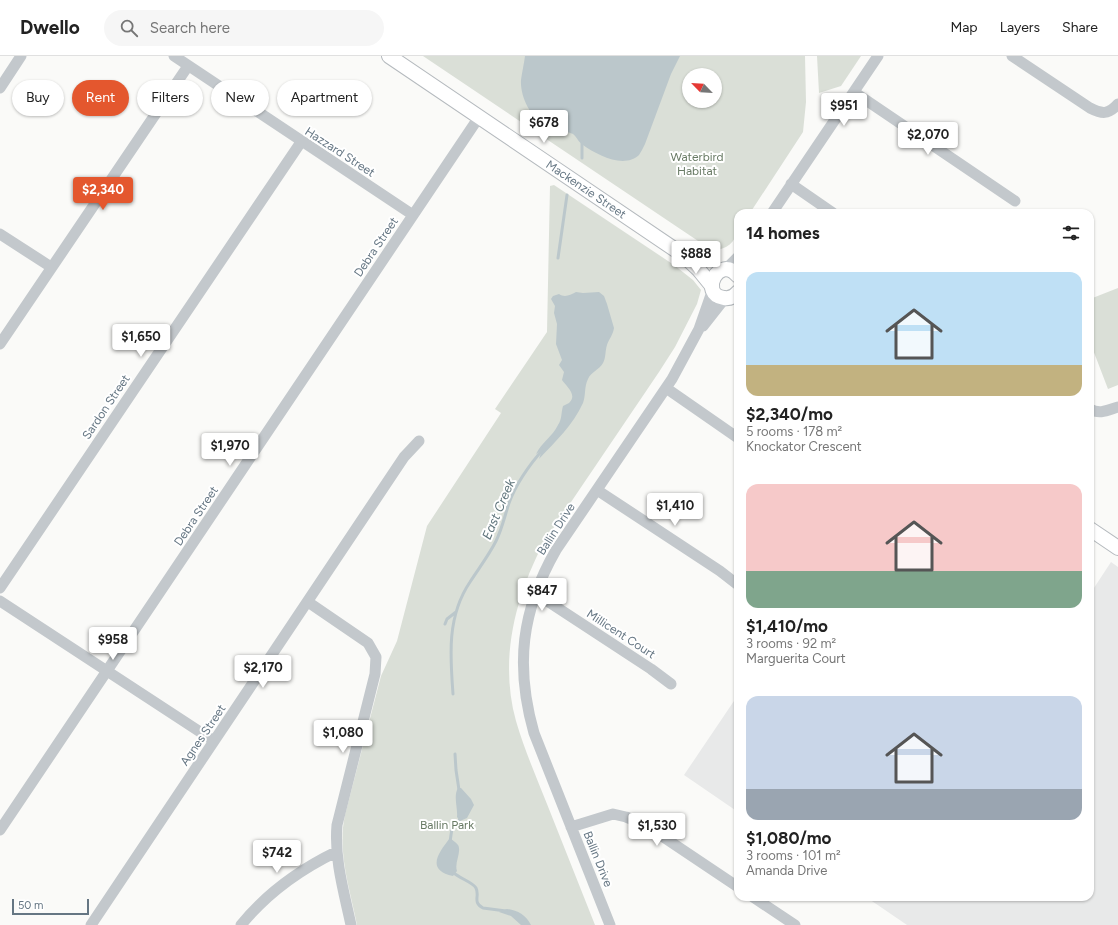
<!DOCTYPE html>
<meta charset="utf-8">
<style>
:root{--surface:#fff;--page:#f6f6f6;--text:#222;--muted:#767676;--line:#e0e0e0;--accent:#e4572e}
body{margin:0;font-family:Figtree,sans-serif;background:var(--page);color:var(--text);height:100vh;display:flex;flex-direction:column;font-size:15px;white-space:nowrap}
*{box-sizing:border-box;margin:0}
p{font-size:13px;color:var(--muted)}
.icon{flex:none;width:22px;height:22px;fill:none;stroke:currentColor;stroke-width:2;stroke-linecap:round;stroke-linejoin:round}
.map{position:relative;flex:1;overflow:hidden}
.details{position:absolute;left:734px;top:153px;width:360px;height:692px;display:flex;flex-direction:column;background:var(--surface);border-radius:12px;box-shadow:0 1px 3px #0004}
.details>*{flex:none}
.guide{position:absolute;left:12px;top:24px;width:380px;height:36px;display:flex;gap:8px}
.needle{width:26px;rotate:295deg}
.fabs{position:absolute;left:682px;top:12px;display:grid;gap:8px}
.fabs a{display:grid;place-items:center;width:40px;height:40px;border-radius:50%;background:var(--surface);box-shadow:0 1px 3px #0004;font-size:20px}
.scale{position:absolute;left:12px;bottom:10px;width:77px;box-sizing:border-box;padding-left:4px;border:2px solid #657683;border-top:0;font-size:11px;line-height:14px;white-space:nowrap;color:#657683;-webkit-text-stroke:3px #fff;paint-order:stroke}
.price{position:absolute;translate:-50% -34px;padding:0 9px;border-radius:4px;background:#fff;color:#222;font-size:13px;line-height:26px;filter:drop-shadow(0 1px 2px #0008)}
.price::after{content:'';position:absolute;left:50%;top:24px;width:12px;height:9px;margin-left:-6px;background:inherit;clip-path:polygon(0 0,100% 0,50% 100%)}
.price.selected{background:var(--accent);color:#fff}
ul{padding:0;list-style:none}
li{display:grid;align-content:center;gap:8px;height:212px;padding:0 12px}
li span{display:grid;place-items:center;height:124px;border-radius:12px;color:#555}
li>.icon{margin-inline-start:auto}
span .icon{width:72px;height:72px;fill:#fffc;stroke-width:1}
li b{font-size:17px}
h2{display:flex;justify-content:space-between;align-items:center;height:48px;padding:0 12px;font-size:17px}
.chip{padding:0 14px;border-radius:18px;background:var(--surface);box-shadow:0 1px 3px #0004;font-size:14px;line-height:36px}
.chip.selected{background:var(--accent);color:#fff}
header{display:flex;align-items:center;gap:24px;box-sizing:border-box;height:56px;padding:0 20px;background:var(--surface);border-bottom:1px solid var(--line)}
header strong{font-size:19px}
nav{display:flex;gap:22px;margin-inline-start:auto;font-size:14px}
.search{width:280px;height:36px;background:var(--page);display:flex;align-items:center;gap:10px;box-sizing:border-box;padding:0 14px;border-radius:22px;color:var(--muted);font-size:15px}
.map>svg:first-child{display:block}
</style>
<header>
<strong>Dwello</strong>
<div class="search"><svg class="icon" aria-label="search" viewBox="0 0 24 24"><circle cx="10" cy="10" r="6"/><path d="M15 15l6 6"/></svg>Search here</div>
<nav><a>Map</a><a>Layers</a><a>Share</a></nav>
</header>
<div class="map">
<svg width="1118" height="869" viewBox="0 0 1118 869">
<rect width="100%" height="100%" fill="#fafaf8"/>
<path fill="#e8e9e9" d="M1111,506L1118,511V869H907L866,841H1090V538Z
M738,639V756L684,719Z"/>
<path fill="#dadfd7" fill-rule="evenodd" d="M423,0H805L806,46L803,76L750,157H738C738,170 739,184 726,191C722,193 717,194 713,195ZM689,19H715V45H689Z
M817,0H861L841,30L819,37Z
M554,129L674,209L693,224L701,234L697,248L675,291L659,316L544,486C515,541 499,604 516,665C524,693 536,720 547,748C563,788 579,829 595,869H357C350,833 337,796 345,759L381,620L397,585L427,470L501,357L495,353L547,276L550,130Z
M1118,232V329L1108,333L1090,286V243Z"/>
<path fill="#bbc7cb" d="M525,0H680L671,18L645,88C643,92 641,96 639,99C624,113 597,99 583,89C579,87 577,81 573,78C564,74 553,73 544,68C530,61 520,40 521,24C522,16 524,8 525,0Z
M576,236L583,237L599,236L604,240L607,248L614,272C613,279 609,283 607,289C605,295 606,302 603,307C599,314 591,316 588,323C584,331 586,339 583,347C573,369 555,386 539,403L542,394L536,398C542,386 552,381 558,369C562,363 561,357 563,350C565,349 567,348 569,347C578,339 566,330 562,324L564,316L559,309L562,304L556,288L557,268L554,257L555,250L551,243L553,240L559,238C565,242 570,239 576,236Z
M458,732H461L471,743L474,749L467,762L460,765L457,761C458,752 453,740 458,732Z
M450,782C452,784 456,786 458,789C462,796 454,807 457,815L453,820C425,814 439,796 450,782Z
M507,853C517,854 526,859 531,869H521L511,860L499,856Z"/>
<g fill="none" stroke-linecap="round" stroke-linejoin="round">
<path stroke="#bbc7cb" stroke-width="3" d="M582,86V102
M558,202L567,139
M445,568L447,563L456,556
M453,638C450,599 447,560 470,526C479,512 489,499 496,485C502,473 505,459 509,447C517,425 530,408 545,391
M455,698L456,714L459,734
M450,786L452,772L461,762
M453,816C458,822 473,826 476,832C480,840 472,846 483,852L506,855"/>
<defs>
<g id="major">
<path id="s1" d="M389,0L683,199L699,214L712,230"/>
<path d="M738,220C719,197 698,239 724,242C730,243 734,241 738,236"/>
<path d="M1090,473L1118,492"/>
</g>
</defs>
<use href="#major" stroke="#b5babe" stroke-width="16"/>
<path stroke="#c3c8cc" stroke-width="11" d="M174,0L413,159
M1012,0L1090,52C1102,58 1108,59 1118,48
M0,32L21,0
M854,36L1015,145
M791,128L833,157
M772,157L878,0
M0,178L51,211
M726,213L738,201
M703,270L725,242
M0,288L188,10
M666,332L738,382
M1090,353C1100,359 1108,354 1118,351
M597,434L720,515L738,529
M0,532L301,86
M535,537L651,613L671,628
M0,545L214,685
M308,546L368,587L376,601L375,618L337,769C334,803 344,836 351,869
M571,771L613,758L626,761L644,768L738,831
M0,774L479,61
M753,841L795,869
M91,869L404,401L419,385
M241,869C267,837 299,814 336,796
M610,869L534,677C515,610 521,555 556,494L672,323L699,273L713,233"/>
<use href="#major" stroke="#fff" stroke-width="14"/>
</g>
<g text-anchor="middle" stroke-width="4" stroke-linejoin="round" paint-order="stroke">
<g font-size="12" fill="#657683" stroke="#fff">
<text transform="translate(340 96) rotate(33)" y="4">Hazzard Street</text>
<text dy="4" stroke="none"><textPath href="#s1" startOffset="238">Mackenzie Street</textPath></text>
<text transform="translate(376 191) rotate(-56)" y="4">Debra Street</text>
<text transform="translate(106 351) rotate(-56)" y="4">Sardon Street</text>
<text transform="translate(196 460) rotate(-56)" y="4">Debra Street</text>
<text transform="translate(556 473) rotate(-57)" y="4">Ballin Drive</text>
<text transform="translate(621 578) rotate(33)" y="4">Millicent Court</text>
<text transform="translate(203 679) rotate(-56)" y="4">Agnes Street</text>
<text transform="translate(598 803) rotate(68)" y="4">Ballin Drive</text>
</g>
<g font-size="12" fill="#687a64" stroke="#fff">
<text x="697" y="105">Waterbird<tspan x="697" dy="14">Habitat</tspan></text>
<text x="447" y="773">Ballin Park</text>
</g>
<g font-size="13" font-style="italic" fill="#60757c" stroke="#fff">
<text transform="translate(498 453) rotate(-67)" y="5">East Creek</text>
</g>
</g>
</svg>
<div class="fabs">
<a><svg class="needle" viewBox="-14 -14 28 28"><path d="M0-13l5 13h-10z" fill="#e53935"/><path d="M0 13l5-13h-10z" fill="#767676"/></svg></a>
</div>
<div class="scale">50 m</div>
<b class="price" style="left:844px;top:71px">$951</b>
<b class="price" style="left:544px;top:88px">$678</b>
<b class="price" style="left:928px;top:100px">$2,070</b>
<b class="price selected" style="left:103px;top:155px">$2,340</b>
<b class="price" style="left:696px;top:219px">$888</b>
<b class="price" style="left:141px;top:302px">$1,650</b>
<b class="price" style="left:230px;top:411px">$1,970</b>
<b class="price" style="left:675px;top:471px">$1,410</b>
<b class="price" style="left:542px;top:556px">$847</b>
<b class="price" style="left:113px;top:605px">$958</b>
<b class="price" style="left:263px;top:633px">$2,170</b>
<b class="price" style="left:343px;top:698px">$1,080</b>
<b class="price" style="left:657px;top:791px">$1,530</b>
<b class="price" style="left:277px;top:818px">$742</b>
<div class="guide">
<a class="chip">Buy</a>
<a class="chip selected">Rent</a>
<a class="chip">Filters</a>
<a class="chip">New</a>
<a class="chip">Apartment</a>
</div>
<section class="details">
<h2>14 homes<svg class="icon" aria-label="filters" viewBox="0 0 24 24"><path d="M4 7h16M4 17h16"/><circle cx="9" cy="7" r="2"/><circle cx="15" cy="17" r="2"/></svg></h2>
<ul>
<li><span style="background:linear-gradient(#bfe0f5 75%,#c2b280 0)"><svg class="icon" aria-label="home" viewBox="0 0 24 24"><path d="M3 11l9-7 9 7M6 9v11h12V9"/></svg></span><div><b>$2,340/mo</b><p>5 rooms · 178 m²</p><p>Knockator Crescent</p></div></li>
<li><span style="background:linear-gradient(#f6c9c9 70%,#7fa58c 0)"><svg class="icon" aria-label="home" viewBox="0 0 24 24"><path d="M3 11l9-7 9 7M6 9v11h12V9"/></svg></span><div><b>$1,410/mo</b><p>3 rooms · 92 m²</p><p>Marguerita Court</p></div></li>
<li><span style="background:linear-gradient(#c9d6e8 75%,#9aa5b1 0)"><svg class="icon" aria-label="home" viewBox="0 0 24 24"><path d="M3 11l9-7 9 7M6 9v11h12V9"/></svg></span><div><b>$1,080/mo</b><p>3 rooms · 101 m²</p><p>Amanda Drive</p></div></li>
</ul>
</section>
</div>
